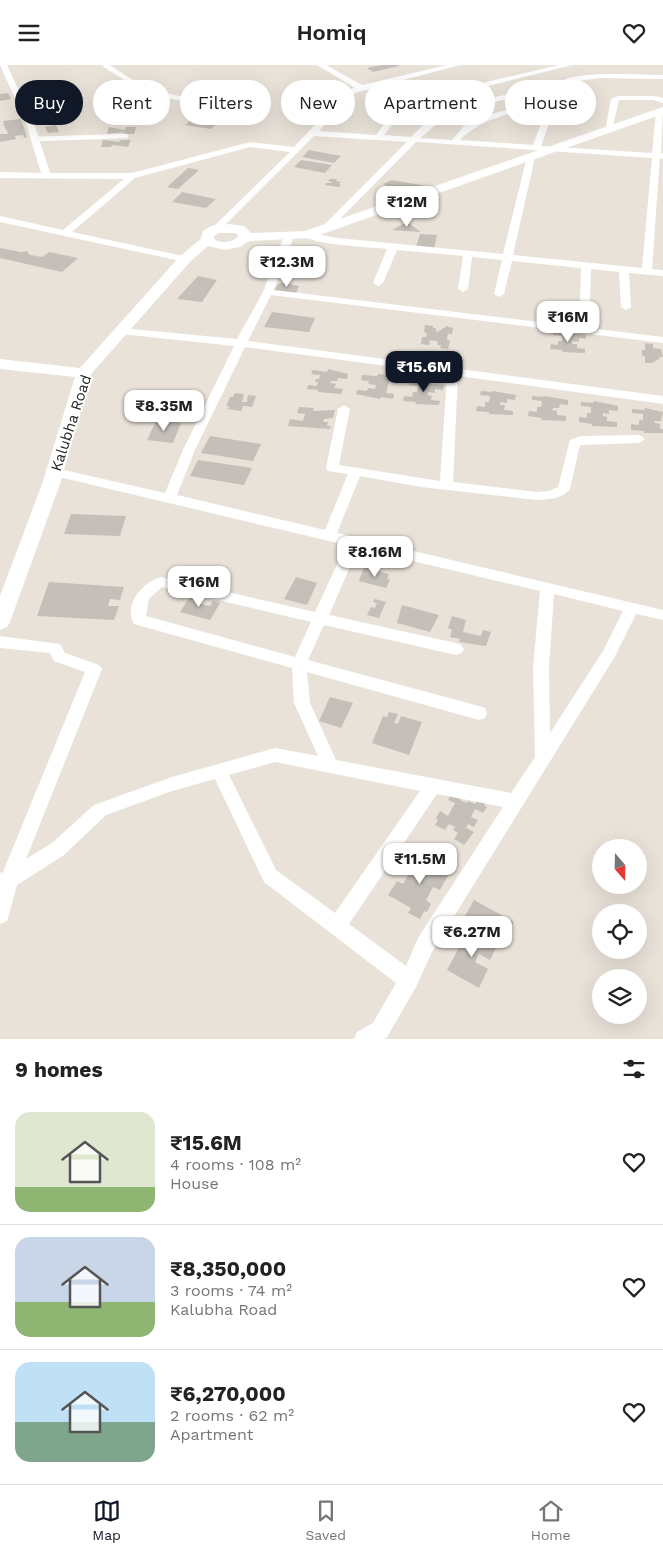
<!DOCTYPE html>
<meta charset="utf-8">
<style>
:root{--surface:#fff;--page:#f2f2f2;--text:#222;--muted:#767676;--line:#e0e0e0;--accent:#111827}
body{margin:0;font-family:"Work Sans",sans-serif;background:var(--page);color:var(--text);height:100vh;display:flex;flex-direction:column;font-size:19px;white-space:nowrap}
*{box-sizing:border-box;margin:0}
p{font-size:16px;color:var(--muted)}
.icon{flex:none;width:28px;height:28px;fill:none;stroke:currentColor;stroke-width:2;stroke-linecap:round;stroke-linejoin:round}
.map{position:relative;height:974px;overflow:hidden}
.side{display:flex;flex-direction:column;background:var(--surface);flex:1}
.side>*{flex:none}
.top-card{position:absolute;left:15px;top:15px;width:634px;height:45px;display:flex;gap:10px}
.needle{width:32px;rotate:160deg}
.tools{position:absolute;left:592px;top:774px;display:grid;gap:10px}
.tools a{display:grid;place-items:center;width:55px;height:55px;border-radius:50%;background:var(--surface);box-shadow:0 5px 20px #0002;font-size:25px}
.price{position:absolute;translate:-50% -42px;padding:0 11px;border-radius:10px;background:#fff;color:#222;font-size:16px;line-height:32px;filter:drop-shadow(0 1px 2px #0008)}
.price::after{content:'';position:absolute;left:50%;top:30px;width:15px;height:11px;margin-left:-8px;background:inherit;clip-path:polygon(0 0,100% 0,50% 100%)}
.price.selected{background:var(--accent);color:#fff}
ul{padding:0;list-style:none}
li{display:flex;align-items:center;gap:15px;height:125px;padding:0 15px}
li+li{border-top:1px solid var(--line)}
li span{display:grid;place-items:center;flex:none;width:140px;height:100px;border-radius:15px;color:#555}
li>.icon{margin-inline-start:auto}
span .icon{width:60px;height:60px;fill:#fffc;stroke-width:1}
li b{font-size:21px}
h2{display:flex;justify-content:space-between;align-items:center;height:60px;padding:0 15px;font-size:21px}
.pill{padding:0 18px;border-radius:22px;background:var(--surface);box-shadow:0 5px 20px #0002;font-size:18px;line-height:45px}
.pill.selected{background:var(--accent);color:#fff}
header{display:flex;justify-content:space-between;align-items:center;height:65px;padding:0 15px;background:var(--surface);font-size:22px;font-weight:600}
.tabs{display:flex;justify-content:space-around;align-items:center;height:70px;border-top:1px solid var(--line);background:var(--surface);font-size:14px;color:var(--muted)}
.tabs a{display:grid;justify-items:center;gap:2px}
.tabs .selected{color:var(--accent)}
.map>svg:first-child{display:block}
</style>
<header><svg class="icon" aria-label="menu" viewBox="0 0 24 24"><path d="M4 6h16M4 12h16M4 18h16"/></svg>Homiq<svg class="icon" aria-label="heart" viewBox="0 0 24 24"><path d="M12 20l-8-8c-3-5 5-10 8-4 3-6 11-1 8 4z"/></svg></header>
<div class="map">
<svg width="663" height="974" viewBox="0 0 663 974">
<rect width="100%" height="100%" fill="#e9e2d9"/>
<path fill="#c4bfb8" d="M381,0H399V1L373,7L367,3Z
M208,19L255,26L240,39L243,40L232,50H227L211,64L185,60L192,54L205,56L215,48L184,43L190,38L222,43L238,29L203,24Z
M8,28L11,34L0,36V29Z
M21,54L27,72L24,73L23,70L15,71L16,74L0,77V69H8L6,64H5L3,56Z
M56,60L59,67L48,68L45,62Z
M109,62L125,65L126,62H136L134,69H123L124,67L107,69Z
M103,75L119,77L120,75H131L128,82L112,80L111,82H101Z
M309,85L341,91L334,98L302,92Z
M301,95L332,100L325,108L294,102Z
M188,103L199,105L178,124L167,122Z
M330,114H337L336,116L341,117L339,119H341L339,122L325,120L326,118H331L332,117L328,116Z
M392,115L421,120L422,121L400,129L383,119Z
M182,127L216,134L206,143L172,137Z
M407,157L421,167L392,165Z
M420,169L437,170L434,184L416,182Z
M0,183L21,187L27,186L30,190L42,192L49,187L78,193L62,207L0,193Z
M198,211L217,215L202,237L177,234Z
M282,218L299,221L296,228L274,226L278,219Z
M272,247L315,253L309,267L264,262Z
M425,260L433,261V263H436V266L439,267V265H442V263H445V261L453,263L452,269H448L447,275L450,276L448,284L440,283L441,280H437L438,277L436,276L430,275L429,280L421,279L422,272H426L427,268L424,267Z
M553,266L586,270V274L579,273V277L572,276V279H577V283L585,284V288L562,287L563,285L550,284L551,279L558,280V276H562V271L553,270Z
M645,278L653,279V283L661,284L663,292H659V294L652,298H645V291H642V285H645Z
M328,304L348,309L347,314L338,313L337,316H331L330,318L336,319L334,323L343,324L341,329L318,327V325L307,324L308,320L317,321L318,317H315L316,314H319L320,310L311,309L313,305L327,307Z
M378,309L387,310L386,313L398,314L397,318L389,317L386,328L394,329L393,334L381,332L380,334L356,329L357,325L367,326L368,323L375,324L376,320L368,319L369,316L361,315L362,310L377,311Z
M410,316L431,317V319L444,320L443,325L435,324V328L428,327V330L432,331L431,335L440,336L439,340L415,339L416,337L403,336L404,331L412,332L413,327H417L418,321L409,320Z
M481,326L492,327L493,326L516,330L515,335L507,334V338L500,337V340H505L504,345L513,346V350L489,349V347L476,346L477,341L485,342V337H489L490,331L480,330Z
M235,328L244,329L242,337H247L248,330L256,331L252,342L243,341L241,346L228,344L229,341H226L230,332H233Z
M532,331L543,332L544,331L568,335V340L560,339L559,343H553L552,345L557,346V350L566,351V356L541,355L542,353L528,351L529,346L537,347V342H541L542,336L532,335Z
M594,336L618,341V346L609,345V349L603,348V351L607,352V356L617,357V362L592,361V359L579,357V352L587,353V348H591V342L581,341V337L593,338Z
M299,342L314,343L313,346L335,345L333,353L324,354L323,357H328L327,361H331L330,364L288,361L290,354L303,356L305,349L297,348Z
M645,343L663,347L661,356H654L655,358L660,359V364H663V368H644V366L631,365V359L639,360V355H643V349L632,348V344L644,345Z
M156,356L181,358L173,378L147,375Z
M210,371L261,379L253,396L201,388Z
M198,395L252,403L244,420L190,411Z
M71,449L126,451L120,471L64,469Z
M364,502L389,509L387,514L390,515L386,523L359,516Z
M296,512L317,518L307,540L284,534Z
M49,517L124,522L120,535L110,534L108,541H119L114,555L37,551Z
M191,530L199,532L196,538L210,541L213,536L220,538L210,555L180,547Z
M375,534L386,537L379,553L367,550L371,542L375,543L377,538L373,537Z
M402,540L439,550L430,567L397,558Z
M452,551L466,555L463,567L481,571L483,565L491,567L486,581L459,577L460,574L450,572L452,565L448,563Z
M330,632L353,638L341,663L319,656Z
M389,647L398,649L394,658L398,659L401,651L422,657L409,690L372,678L383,651L387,652Z
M453,725L464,728L460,735L467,738L468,736L475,739L479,732L487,736L484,741L487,742L483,748L475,744L471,752L478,755L474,762L468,759L466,763L474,767L464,780L454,774L458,768L453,765L455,762L449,759L445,765L435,760L438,755L436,753L440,746L448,751L455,738L448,735Z
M415,786L425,791L421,799L425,801L427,799L434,802L431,807L433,808L437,803L433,801L437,794L451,801L447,808L449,809L440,825L433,822L426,835L431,839L427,847L424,846L420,854L408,848L411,843L388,830L397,816L403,819L417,795L411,792Z
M474,835L514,857L510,863L504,859L500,866L484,857L482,860L465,851Z
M469,864L498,879L490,895L479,889L475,897L488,904L479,923L447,905Z"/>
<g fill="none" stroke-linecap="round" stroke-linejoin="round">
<path stroke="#fff" stroke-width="4.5" d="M105,0L146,26L206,39
M35,74L126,71"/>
<path fill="#fff" fill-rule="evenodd" d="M0,0H7L34,58L50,108H132L250,77L294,82L349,24L355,23L317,0H326L362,20L447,0H460L355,28L319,66L376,70L392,48L413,34L559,0H572L419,38L398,52L384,70L411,72L425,58L445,43L560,18C569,5 645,10 663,10V14L599,13L567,18L559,30L541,81L652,88L656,46L663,44L661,88H663V94L660,93L652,204L663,205V211L629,208L631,242L626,245L621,242L619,207L591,204L590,238L585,241L580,238L581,203L512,196L504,229L499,232L494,229L502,195L472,192L468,224L463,227L458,224L463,191L397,185L383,218L378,221L373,218L387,184C370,182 313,180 301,170L306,167L337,173L503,189L527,92L531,89L535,92L513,190L642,203L652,93L416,77L328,166L325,167L320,164L407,77L314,71L219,166L216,167L211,164L290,87L250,82L135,113L72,167L188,192L190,194L185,197L0,157V151L63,165L124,114L0,113V107L41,108L26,58ZM556,23L550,34L495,48L464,61L452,75L420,73L451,47ZM548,39L533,80L460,75C482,52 518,47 548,39Z
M618,31H654L663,33V38L653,35H619L612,65L605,67L611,34Z
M289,168L294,171L274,225L663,272V278L271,230L248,276L663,331V339L458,311L453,417L537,427L549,426L558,422L570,375L581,371L639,370L645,374L639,378L580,380L570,424C563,434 549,434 537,435L421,422L360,411L337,468L663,545V555L636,549L614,593L432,887L416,922L387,972L384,974H354L357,967L373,958L396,918L264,817L215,714L172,726L106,750L64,790L17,820L7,856L0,859V808L3,807L85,607L54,596L50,588L0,583V571L60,579L65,588L99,600L102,604L26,794L52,778L94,740L172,712L275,683L318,691L294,638L292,603L134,559C123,539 143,517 161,512L315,547L346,480L55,411L49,407L55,403L165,428L183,385L234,281L121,269L116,266L121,263L237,274L263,227L284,171ZM245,282L447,309L440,416L339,400L350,344L344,340L338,344L326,403L328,406L348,409L325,465L177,430L195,385ZM358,483L540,526L533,602L535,692L511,728L336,695L310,638L307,607L479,655L485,653L487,648L485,643L479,641L308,595L324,560L456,590L461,588L464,584L461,580L456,578L329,550ZM162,522L311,557L295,592L146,551L149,534ZM554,529L623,546L603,586L550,668L549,602ZM275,697L420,726L335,848L276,805L229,710ZM437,729L503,742L418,873L406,901L349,859Z"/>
<path fill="#fff" fill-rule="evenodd" d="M663,42V49L311,173L249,176L240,182L225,185L208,181L190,197L91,309L60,419L10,557L7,562L0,565V531L42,419L75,312L0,304V294L80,303L180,191L201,174L203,166L211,161L228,159L244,161L251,168L305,166ZM219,168H235L238,170V172C230,178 222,179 214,174V171Z"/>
</g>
<g text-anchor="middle" stroke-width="4" stroke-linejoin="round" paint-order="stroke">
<g font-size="15" fill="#272727" stroke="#fff">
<text transform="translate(71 358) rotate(-72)" y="5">Kalubha Road</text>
</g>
</g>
</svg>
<div class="tools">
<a><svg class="needle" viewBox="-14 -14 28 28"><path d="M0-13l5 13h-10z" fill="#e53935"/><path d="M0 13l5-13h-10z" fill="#767676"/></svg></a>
<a><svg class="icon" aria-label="locate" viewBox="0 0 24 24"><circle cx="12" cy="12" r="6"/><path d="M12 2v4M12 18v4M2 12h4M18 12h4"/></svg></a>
<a><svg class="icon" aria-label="layers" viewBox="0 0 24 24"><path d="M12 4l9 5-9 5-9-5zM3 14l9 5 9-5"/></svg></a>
</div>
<b class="price" style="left:407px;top:163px">₹12M</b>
<b class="price" style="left:287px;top:223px">₹12.3M</b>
<b class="price" style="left:568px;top:278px">₹16M</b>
<b class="price selected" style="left:424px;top:328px">₹15.6M</b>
<b class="price" style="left:164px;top:367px">₹8.35M</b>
<b class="price" style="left:375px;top:513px">₹8.16M</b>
<b class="price" style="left:199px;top:543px">₹16M</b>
<b class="price" style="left:420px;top:820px">₹11.5M</b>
<b class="price" style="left:472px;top:893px">₹6.27M</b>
<div class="top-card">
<a class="pill selected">Buy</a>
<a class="pill">Rent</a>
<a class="pill">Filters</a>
<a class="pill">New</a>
<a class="pill">Apartment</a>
<a class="pill">House</a>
</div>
</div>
<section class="side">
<h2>9 homes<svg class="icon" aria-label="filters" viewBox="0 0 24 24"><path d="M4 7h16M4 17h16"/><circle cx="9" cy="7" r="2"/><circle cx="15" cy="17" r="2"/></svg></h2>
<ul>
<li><span style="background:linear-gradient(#dfe7d0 75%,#8fb573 0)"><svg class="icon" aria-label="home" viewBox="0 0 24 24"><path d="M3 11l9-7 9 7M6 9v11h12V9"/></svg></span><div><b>₹15.6M</b><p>4 rooms · 108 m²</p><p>House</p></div><svg class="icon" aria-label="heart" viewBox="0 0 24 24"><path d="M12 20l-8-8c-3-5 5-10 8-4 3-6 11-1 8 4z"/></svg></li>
<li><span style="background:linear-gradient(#c9d6e8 65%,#8fb573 0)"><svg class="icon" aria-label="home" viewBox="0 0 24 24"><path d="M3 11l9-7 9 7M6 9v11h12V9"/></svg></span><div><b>₹8,350,000</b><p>3 rooms · 74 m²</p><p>Kalubha Road</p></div><svg class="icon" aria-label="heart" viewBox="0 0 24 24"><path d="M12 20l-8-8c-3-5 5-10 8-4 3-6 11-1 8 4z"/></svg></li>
<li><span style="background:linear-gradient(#bfe0f5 60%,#7fa58c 0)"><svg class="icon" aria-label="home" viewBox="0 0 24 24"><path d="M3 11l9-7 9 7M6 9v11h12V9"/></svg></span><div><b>₹6,270,000</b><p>2 rooms · 62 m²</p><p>Apartment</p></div><svg class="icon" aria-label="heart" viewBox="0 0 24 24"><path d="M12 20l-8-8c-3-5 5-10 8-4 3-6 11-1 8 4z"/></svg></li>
</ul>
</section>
<nav class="tabs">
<a class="selected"><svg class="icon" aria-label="map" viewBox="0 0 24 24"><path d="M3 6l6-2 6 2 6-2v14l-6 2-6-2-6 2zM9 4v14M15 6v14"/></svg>Map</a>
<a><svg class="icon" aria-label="saved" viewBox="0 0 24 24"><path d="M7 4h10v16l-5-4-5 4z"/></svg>Saved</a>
<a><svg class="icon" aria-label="home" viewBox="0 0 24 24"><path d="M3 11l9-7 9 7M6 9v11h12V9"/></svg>Home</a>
</nav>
